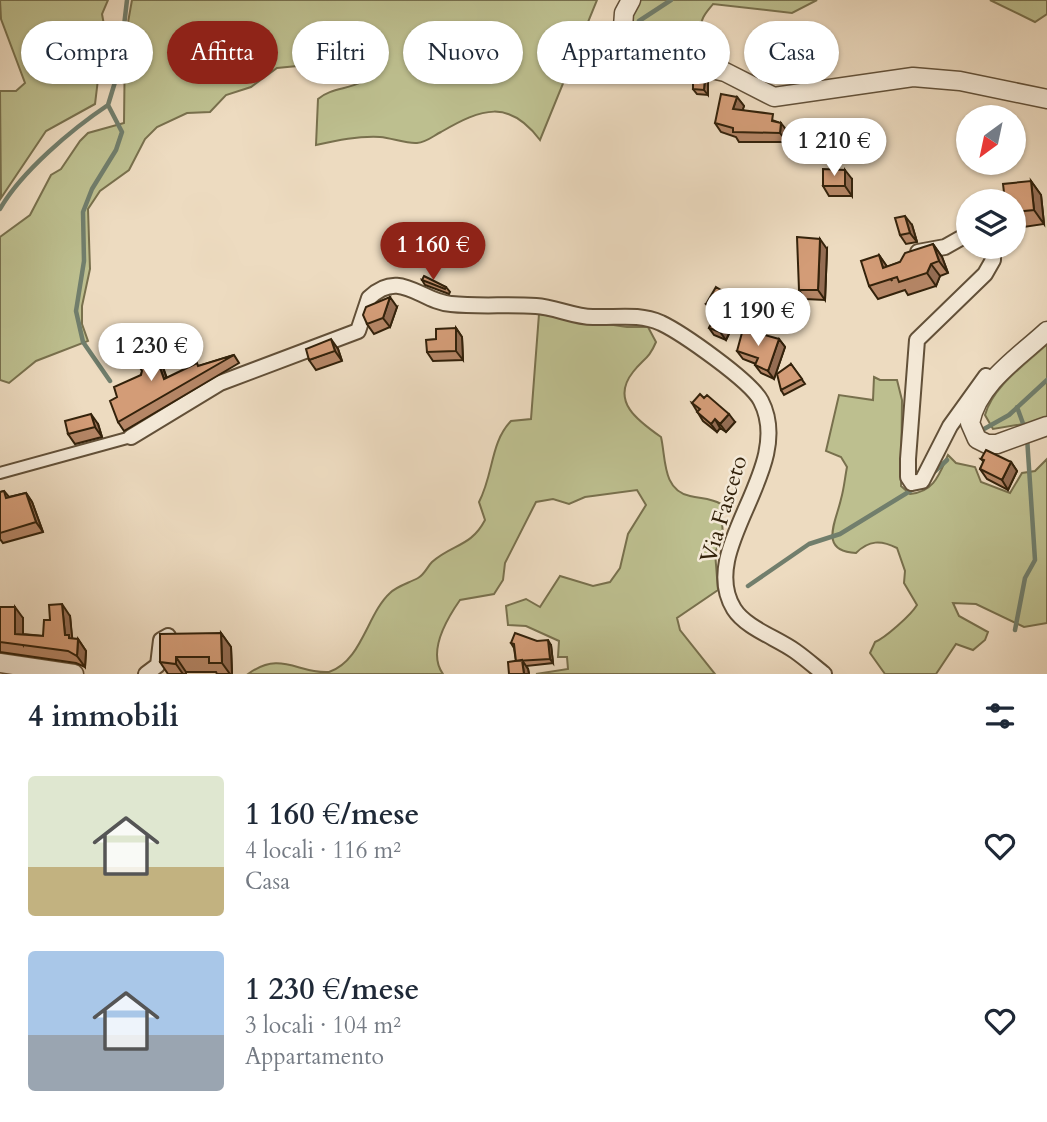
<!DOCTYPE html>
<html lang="it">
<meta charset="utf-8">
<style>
:root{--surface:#fff;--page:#f6f6f7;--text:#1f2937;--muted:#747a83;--accent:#8f2418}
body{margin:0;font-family:Cardo,serif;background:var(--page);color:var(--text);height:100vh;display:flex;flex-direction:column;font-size:26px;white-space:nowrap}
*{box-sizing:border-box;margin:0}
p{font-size:23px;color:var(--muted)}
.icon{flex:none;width:38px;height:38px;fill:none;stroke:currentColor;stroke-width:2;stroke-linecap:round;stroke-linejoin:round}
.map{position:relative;height:674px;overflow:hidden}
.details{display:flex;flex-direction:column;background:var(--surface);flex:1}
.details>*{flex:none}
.guide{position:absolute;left:21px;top:21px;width:1006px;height:63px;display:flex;gap:14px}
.needle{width:46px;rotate:213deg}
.fabs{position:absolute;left:956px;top:105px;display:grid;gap:14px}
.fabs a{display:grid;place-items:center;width:70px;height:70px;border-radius:50%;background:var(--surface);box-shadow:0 2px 5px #0004;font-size:35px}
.price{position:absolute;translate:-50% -60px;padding:0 16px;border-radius:24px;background:#fff;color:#222;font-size:23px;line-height:46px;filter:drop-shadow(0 2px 4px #0008)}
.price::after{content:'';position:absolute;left:50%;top:42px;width:21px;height:16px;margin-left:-10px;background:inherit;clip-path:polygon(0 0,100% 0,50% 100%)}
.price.selected{background:var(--accent);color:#fff}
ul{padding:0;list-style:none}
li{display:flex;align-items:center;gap:21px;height:175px;padding:0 28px}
li span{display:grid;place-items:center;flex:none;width:196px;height:140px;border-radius:7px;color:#555}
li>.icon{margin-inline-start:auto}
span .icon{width:84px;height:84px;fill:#fffc;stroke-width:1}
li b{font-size:30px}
h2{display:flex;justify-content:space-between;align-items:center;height:84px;padding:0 28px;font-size:30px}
.pill{padding:0 24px;border-radius:32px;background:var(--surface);box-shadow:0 2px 5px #0004;font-size:24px;line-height:63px}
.pill.selected{background:var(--accent);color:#fff}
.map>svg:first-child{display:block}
</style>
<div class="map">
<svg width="1047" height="674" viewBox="0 0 1047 674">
<rect width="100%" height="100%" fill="#eddbc0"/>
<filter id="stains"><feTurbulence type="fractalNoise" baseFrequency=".00286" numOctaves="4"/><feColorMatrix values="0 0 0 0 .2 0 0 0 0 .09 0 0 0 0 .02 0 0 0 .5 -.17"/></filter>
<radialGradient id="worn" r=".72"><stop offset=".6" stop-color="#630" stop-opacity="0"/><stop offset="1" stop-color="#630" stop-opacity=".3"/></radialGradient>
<path fill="#bdbf8f" stroke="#78704d" stroke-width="2" d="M0,0H108L102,14L108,47L99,71L95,104L46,131L1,198L0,91H16L25,83L1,19Z
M132,0H597L540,140C509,99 482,108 441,132C433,136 427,142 417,143C407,144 392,138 380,137C358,136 338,140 316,145L318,99C335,84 363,92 375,68L369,59L277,68L251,87L226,95L210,112L187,113L157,127L145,139L129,170L100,191L88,209L90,269L82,306V324L88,341L36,361L9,383L0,380V237L30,215L51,175L61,169L80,141L88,133L124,123L125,39Z
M639,0H817L792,13L713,4C709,9 705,13 703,18C699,26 701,37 695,44C681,59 629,41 630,21C631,15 637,6 639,0Z
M990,0H1047V14L1035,22Z
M539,314L627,327H648L656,342C649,359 643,359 633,372C610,401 638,421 661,437C666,458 662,490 690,496C702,499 710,498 721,504L723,537L715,552L718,590L677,618L680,630L715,674H536L568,669L567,657H558L559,641L526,626L508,625L506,606L526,599L540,607L560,576L593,586L610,582L620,568L628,534L646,505L637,490L585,497L569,504L553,499L536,502L505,563L503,580L494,594L460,600C446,620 427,652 443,674H248C281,650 298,674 329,672C362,661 367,614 390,593C397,586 409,583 418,578C425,574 427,567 432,562C452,544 471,547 485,520L479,502C494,473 490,443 511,421L531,419Z
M1047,344V420L993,429L985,415C993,386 1026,364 1047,344Z
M874,377L880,380H897L902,400L901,486L910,494C934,492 939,475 948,455L956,463L975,467L981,482L1010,493L1022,473L1035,471L1047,459V623L1024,627L976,604L953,603L959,616L988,632L985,640L973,650L956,644L936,674H885L870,653L875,642C885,638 911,615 917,605L904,583L905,571L897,548C881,540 869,540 856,553C818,551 836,522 841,499C844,489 845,477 847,467L841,457L826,451L839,395L873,400Z"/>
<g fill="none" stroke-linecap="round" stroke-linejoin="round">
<path stroke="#717e6c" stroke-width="4.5" d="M639,21L671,0
M108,105L122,132L116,150L92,189L83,212L84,261L76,311L83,342L110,381
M108,105L119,69L127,0
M0,209C21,172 72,129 108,105
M1017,407L1025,429
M984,429L1009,415L1047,380
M932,474L947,460
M748,586L809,544L840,534L915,488
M1015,630L1025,578L1035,560L1027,437"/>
<defs>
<path id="pedestrian" d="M0,473L131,437"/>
<path id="minor" d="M918,252L945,247L968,234
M986,376L950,426L922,481L912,483L908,477V459L917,340L985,274L993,260V247
M131,437L220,383L358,331L369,298C400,268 421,302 451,304C479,307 508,304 536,306C555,307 574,317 593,317C617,318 638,313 661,323C682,333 751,381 761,401C796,469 696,548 734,609C746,628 777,638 795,651C805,658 814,666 824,674
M146,674L158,665L161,640L168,636"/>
<path id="tertiary" d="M631,0L624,13L623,27L635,47L670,60L725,72L774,97L913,77L960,81L1047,99
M1047,331C1019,357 978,383 970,423L977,439L987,444H997L1047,426
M0,663L74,674"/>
</defs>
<use href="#pedestrian" stroke="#625038" stroke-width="14"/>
<use href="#minor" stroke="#625038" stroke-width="18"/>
<use href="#tertiary" stroke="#625038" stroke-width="21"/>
<use href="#pedestrian" stroke="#f3e8d6" stroke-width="10"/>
<use href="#minor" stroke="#f3e8d6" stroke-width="14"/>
<use href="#tertiary" stroke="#f3e8d6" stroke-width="18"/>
</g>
<path fill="#b58666" stroke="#33220b" stroke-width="2" d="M705,77L708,82V95L697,94L693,89Z
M737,97L744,106L742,110L778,122L788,132L787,142H739L736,137L721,132L715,123Z
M852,179V196H829L823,186Z
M1031,181L1041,195L1044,224L1017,228L1013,223V201Z
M912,225L917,242L906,244L900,235Z
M434,238L444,251L432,261L422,248Z
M933,244L942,257L948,273L940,276L936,286L908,295L905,290L878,299L869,286L879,255L887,267L900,262Z
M827,249L825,300L805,299L799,290Z
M415,253L411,265L400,262L397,257Z
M422,280L446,287L450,292L449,294L425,285Z
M730,299L736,301L741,308L726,340L714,335L709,328L717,314L712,312L706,304Z
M397,307L390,327L374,334L367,324Z
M456,328L462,337L463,360L433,361L427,352L436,339Z
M779,339L785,347L774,379L761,373L755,365L756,364L743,359L737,351Z
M151,342L157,351L167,378L199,366L234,355L239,363L124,431L118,422L117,397L141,375Z
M338,349L342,361L316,370L309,360Z
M791,364L805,384L784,395L781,390Z
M692,403L735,422L726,432L720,428L717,432L703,421Z
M98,424L102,437L75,444L68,434Z
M981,459L1011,462L1017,471L1008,490L987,479L980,469L984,462Z
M4,491L9,497L26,493L32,502L43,532L3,543L0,539V492Z
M0,607L23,618V634L43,636L50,620L70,616L72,639H78L86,651L85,667L76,663L0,652Z
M221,633L231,647L232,674H217L216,672H186V674H168L160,662Z
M537,641L551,645L553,663L526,666L528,669L529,674H509L516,661L514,648L511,643Z"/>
<path fill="#946d53" stroke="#33220b" stroke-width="2" d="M705,77L708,82V95L704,90Z
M737,97L744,106L740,118L733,109Z
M781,123L788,132L787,142L780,133Z
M845,170L852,179V196L845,186Z
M1031,181L1041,195L1044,224L1034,210Z
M905,216L912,225L917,242L910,233Z
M820,239L827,249L825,300L818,290Z
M933,244L942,257L948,273L939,261Z
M412,248L415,253L411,265L408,260Z
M879,255L888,268L892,281L883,268Z
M931,264L940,276L936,286L927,273Z
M390,297L397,307L390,327L383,318Z
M736,301L741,308L726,340L720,332Z
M456,328L462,337L463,360L456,351Z
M331,339L338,349L342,361L335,351Z
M779,339L785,347L774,379L768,371Z
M151,342L157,351L170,388L164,379Z
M91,414L98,424L102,437L95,427Z
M729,414L735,422L726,432L720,424Z
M715,419L720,428L717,432L711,424Z
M1011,462L1017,471L1008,490L1002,480Z
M26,493L32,502L43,532L36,522Z
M62,604L70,616L73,646L65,635Z
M15,607L23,618V645L15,634Z
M221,633L231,647L232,674H230L222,663Z
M78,639L86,651L85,667L77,656Z
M548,640L551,645L553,663L550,659Z
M176,657L186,672V674H183L176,664Z
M522,660L528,669L529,674H524Z"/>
<path fill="#d39c77" stroke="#33220b" stroke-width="2" d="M693,76L705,77L704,90L693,89Z
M721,94L737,97L733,109L773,114L772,121L781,123L780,133L733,132V128L715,123Z
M823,169L845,170V186H823Z
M1031,181L1034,210L1013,212V201H1005L1003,184Z
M905,216L910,233L900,235L895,218Z
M797,237L820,239L818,290H799Z
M434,238L441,246L428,256L422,248Z
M401,244L412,248L408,260L397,257Z
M933,244L939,261L931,264L927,273L899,282L897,277L869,286L861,261L879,255L883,268L900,262L905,253Z
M424,276L446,287L445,289L422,280Z
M716,287L726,293L723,297L736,301L720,332L709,328L719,311L706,304Z
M390,297L383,318L367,324L363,315L366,307Z
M456,328V351L427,352L426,340L436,339V329Z
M743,329L779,339L768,371L755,365L758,358L737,351Z
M331,339L335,351L309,360L306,349Z
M151,342L164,379L197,363L198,366L234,355L118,422L110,401L117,397L114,387L141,375L142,371L131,351Z
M791,364L802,379L781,390L777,374Z
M700,394L704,398L707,395L729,414L720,424L715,419L711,424L697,412L700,409L692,403Z
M91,414L95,427L68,434L65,421Z
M986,450L1011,462L1002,480L980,469L984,460L981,459Z
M4,491L6,498L26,493L36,522L0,533V492Z
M62,604L65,635H69V638L78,639L77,656L68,651L0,642V607H15V634L43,636L44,620H50L49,605Z
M221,633L222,663H209V657H176V664L160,662V634Z
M515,633L537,641L548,640L550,659L516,661L514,644L511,643Z
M522,660L524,674H509L508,662Z"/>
<g text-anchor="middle" stroke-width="5" stroke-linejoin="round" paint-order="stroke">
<g font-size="23" fill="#33220b" stroke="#f3e8d6">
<text transform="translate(723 509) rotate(-73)" y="8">Via Fasceto</text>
</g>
</g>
<rect width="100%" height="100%" filter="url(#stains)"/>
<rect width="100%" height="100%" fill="url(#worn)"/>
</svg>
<div class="fabs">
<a><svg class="needle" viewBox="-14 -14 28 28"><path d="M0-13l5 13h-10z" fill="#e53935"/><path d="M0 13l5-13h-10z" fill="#747a83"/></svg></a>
<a><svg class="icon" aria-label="layers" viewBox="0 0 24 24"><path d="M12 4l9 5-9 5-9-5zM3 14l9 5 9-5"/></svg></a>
</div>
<b class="price" style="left:834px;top:178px">1 210 €</b>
<b class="price selected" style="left:433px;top:282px">1 160 €</b>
<b class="price" style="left:758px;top:348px">1 190 €</b>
<b class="price" style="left:151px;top:383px">1 230 €</b>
<div class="guide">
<a class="pill">Compra</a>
<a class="pill selected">Affitta</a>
<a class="pill">Filtri</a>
<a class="pill">Nuovo</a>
<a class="pill">Appartamento</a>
<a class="pill">Casa</a>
</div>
</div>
<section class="details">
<h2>4 immobili<svg class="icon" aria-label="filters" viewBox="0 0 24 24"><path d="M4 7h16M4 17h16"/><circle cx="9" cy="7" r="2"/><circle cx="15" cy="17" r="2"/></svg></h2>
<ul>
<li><span style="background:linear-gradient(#dfe7d0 65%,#c2b280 0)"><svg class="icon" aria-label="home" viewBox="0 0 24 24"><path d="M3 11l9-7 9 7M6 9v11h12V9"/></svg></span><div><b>1 160 €/mese</b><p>4 locali · 116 m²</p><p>Casa</p></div><svg class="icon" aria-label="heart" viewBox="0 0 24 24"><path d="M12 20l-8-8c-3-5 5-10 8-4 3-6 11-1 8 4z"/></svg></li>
<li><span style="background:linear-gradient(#a9c7e8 60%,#9aa5b1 0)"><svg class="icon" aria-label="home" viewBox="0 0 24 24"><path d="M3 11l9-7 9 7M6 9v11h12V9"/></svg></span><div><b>1 230 €/mese</b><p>3 locali · 104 m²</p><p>Appartamento</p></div><svg class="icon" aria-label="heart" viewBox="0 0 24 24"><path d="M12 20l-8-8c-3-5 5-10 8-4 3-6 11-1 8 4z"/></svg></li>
</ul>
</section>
